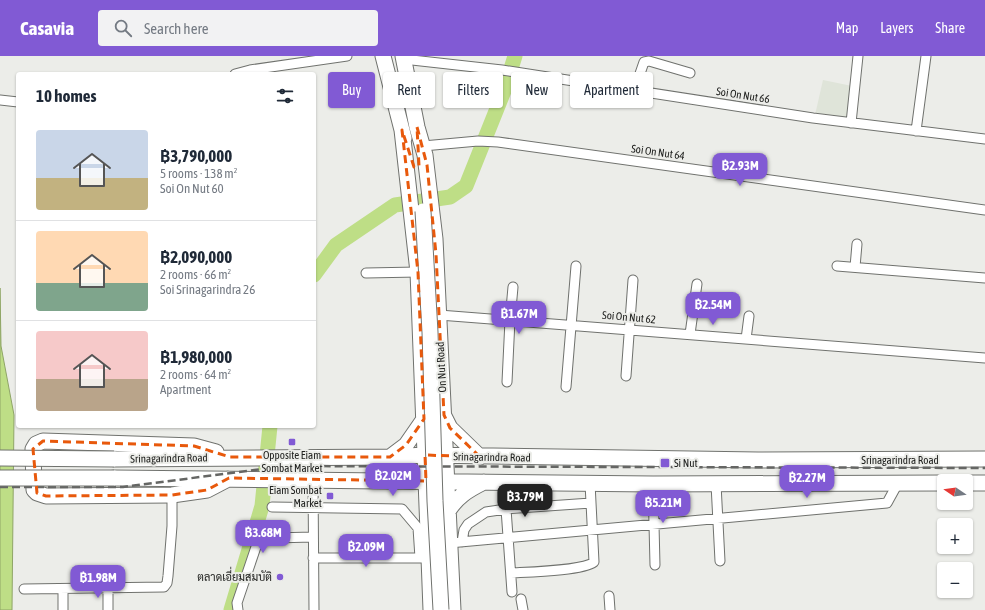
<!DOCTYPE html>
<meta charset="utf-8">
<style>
:root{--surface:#fff;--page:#f2f2f3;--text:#1f2937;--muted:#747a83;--line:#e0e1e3;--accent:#815ad4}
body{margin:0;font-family:"Asap Condensed",Sarabun,sans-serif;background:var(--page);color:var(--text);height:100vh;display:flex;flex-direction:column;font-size:15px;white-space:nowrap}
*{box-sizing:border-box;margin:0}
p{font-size:13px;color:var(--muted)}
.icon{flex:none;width:22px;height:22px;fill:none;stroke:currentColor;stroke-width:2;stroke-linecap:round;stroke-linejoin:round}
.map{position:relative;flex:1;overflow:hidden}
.side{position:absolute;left:16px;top:16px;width:300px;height:356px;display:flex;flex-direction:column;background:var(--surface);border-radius:4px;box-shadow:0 1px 3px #0004}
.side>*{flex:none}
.banner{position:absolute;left:328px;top:16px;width:380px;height:36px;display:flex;gap:8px}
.needle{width:26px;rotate:283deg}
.fabs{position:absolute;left:937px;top:418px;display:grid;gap:8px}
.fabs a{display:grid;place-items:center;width:36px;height:36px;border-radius:4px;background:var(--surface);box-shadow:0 1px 3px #0004;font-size:20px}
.price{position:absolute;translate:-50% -34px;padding:0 9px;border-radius:8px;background:var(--accent);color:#fff;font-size:13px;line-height:26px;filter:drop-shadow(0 1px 2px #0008)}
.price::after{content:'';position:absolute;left:50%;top:24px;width:12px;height:9px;margin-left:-6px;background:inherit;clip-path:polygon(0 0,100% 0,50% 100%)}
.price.active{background:#222;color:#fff}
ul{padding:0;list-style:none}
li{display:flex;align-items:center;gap:12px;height:100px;padding:0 20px}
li+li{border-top:1px solid var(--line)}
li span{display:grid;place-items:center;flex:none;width:112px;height:80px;border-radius:4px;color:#555}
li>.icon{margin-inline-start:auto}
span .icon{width:48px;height:48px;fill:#fffc;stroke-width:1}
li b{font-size:17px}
h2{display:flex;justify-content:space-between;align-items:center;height:48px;padding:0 20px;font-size:17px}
.chip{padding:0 14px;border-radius:4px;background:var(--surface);box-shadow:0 1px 3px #0004;font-size:14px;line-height:36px}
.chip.active{background:var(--accent);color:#fff}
header{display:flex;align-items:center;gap:24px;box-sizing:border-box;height:56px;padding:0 20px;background:var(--accent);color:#fff}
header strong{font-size:19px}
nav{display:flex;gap:22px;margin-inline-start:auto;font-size:14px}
.search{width:280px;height:36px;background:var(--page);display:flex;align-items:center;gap:10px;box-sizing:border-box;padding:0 14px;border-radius:4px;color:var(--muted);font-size:15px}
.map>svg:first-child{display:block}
</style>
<header>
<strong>Casavia</strong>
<div class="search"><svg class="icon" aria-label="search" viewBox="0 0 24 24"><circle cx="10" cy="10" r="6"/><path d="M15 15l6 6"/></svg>Search here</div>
<nav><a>Map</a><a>Layers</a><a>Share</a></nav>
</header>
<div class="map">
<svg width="985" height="554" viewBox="0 0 985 554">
<rect width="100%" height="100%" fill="#ecede9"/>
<path fill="#dfe4d9" d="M823,24L852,30L848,64L815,59Z"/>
<path fill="#bede86" stroke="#8fa567" d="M0,232L1,290L14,359L12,554H0Z"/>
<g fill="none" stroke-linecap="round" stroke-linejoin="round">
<path stroke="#bede86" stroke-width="15" d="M314,219L336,189L395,149L450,141L466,130L504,35L515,0
M231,554L262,450L270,370"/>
<defs>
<path id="minor" d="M403,3L502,14L813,62L985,83
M235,18L250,14L347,0
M634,35L644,6L649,5L690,17
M0,44L18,46
M851,67L858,0
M916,75L926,0
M423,90L478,85L498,86L985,154
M837,210L985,222
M855,211L857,188
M366,217L418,216
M439,259L985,302
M690,278L697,228
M746,283L749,260
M626,320L633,224
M507,326L510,264L513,231
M566,331L576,210
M313,424L314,554
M653,428L655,509
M716,428L720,505
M272,451L402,453L418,472L420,502
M506,453L512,536
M462,486L464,474L468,468L486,456L506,453L591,447
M449,487L887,447L898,427
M313,502H426
M511,517C529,516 582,515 594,506L590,427
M24,533L164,531L167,527L168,520L172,470V439
M609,540L610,554
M521,543L523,554
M63,554V533
M108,554V533
M238,554L237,547L258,485L273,482L313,481"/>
<path id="primary" d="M383,0L404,82
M403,0L417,71L425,99L435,183L453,554
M402,74L418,216L431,554
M444,360L450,372L480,401
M216,396L194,390L43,385L36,388L33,393L34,434L37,437L46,440L172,439L207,434L228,423
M390,401L406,389L424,363
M114,403L390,401L425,399L758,404L985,403
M114,422L653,428L944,427
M966,427H985
M447,457C456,441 468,434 484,426"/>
</defs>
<use href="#minor" stroke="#70726e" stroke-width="11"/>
<use href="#primary" stroke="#70726e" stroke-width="17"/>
<use href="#minor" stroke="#fff" stroke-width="9"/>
<use href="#primary" stroke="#fff" stroke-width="15"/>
<path stroke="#656664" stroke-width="2.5" stroke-dasharray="8 4" stroke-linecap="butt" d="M0,431H123L285,410L985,412"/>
<defs>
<path id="primary-bridge" d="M423,155L430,276L435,445L441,554
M0,402L114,403
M0,422H114"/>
</defs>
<use href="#primary-bridge" stroke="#70726e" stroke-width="17" stroke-linecap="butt"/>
<use href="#primary-bridge" stroke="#fff" stroke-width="15"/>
</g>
<path fill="none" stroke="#e8590c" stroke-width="3" stroke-dasharray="8 5" stroke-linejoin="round" d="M417,71L427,109L436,198L444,359L450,372L480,401L425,399L426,425L229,422L207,434L172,439L46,440L37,437L33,393L43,385L194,390L230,401H390L406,389L424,363L418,216L402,74L414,111L419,110Z"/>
<g fill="#815ad4" stroke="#ecede9" stroke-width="1.5">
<rect x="288" y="382" width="8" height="8" rx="2"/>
<rect x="660" y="402" width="10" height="10" rx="2"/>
<rect x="326" y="436" width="8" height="8" rx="2"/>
<circle cx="280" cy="521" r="4"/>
</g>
<g text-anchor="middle" stroke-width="4" stroke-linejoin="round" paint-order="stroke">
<g font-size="11" fill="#20211f" stroke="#ecede9">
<text transform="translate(743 39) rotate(9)" y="4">Soi On Nut 66</text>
<text transform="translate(658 96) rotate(8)" y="4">Soi On Nut 64</text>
<text transform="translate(629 261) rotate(5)" y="4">Soi On Nut 62</text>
<text transform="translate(441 311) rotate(-93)" y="4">On Nut Road</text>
<text transform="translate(492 401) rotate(1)" y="4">Srinagarindra Road</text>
<text transform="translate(169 402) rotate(-1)" y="4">Srinagarindra Road</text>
<text x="900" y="408">Srinagarindra Road</text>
</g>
<g font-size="11" fill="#20211f" stroke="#ecede9" text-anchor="end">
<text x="292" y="403" text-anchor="middle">Opposite Eiam<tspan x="292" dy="13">Sombat Market</tspan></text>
<text x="674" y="411" text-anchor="start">Si Nut</text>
<text x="322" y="438">Eiam Sombat<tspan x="322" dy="13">Market</tspan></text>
<text x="272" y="525">ตลาดเอี่ยมสมบัติ</text>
</g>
</g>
</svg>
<div class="fabs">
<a><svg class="needle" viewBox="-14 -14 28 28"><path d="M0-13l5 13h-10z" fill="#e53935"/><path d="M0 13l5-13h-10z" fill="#747a83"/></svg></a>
<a>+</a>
<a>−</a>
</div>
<b class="price" style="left:740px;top:131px">฿2.93M</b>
<b class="price" style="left:713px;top:270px">฿2.54M</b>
<b class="price" style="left:519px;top:279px">฿1.67M</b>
<b class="price" style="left:393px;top:441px">฿2.02M</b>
<b class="price" style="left:807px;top:443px">฿2.27M</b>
<b class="price active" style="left:525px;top:462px">฿3.79M</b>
<b class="price" style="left:663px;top:468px">฿5.21M</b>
<b class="price" style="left:263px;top:498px">฿3.68M</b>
<b class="price" style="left:366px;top:512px">฿2.09M</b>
<b class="price" style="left:98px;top:543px">฿1.98M</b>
<div class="banner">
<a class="chip active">Buy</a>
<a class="chip">Rent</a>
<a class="chip">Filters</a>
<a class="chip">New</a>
<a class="chip">Apartment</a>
</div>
<section class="side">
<h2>10 homes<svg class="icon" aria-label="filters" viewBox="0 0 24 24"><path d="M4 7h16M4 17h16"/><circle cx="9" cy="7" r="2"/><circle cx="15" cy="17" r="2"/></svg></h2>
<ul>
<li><span style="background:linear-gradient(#c9d6e8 60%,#c2b280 0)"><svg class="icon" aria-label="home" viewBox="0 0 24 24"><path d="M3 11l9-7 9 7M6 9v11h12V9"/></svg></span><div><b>฿3,790,000</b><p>5 rooms · 138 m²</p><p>Soi On Nut 60</p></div></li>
<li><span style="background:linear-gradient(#ffd9b3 65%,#7fa58c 0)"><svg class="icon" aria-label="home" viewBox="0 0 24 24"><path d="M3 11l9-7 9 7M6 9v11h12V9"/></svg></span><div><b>฿2,090,000</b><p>2 rooms · 66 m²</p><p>Soi Srinagarindra 26</p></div></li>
<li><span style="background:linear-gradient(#f6c9c9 60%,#b9a48a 0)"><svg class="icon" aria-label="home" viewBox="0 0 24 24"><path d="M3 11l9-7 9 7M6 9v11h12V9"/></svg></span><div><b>฿1,980,000</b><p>2 rooms · 64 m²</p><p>Apartment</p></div></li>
</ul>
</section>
</div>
